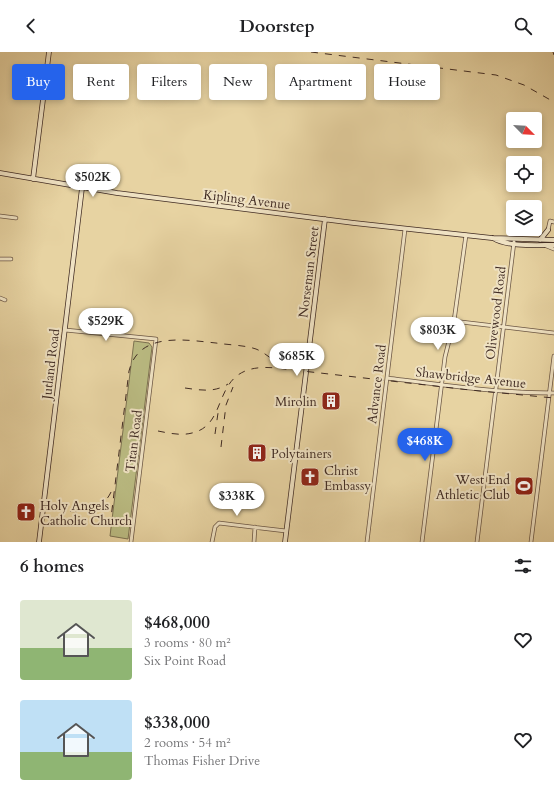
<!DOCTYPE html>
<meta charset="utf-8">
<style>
:root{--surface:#fff;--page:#f2f2f2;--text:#202124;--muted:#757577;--accent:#2563eb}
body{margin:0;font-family:Cardo,serif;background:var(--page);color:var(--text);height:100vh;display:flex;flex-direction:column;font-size:15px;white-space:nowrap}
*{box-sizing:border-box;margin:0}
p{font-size:13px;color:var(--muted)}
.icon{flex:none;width:22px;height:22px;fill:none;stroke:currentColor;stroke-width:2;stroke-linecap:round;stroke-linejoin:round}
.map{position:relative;height:490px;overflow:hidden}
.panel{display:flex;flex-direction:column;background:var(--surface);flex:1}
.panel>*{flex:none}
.hud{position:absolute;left:12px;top:12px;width:530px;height:36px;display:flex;gap:8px}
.needle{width:26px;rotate:114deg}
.tools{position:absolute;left:506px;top:60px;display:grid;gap:8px}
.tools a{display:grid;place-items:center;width:36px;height:36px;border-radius:4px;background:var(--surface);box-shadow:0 2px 6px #0003;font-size:20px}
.price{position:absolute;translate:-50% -34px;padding:0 9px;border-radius:14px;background:#fff;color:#222;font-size:13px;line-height:26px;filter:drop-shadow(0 1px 2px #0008)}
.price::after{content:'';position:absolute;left:50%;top:24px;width:12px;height:9px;margin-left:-6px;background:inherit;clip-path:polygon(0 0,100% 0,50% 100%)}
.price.on{background:var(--accent);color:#fff}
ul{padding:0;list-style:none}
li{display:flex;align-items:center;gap:12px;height:100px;padding:0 20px}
li span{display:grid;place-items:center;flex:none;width:112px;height:80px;border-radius:4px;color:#555}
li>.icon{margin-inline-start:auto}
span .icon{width:48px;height:48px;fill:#fffc;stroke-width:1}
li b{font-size:17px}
h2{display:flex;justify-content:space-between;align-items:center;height:48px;padding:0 20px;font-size:17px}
.pill{padding:0 14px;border-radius:4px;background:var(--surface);box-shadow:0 2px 6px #0003;font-size:14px;line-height:36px}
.pill.on{background:var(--accent);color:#fff}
header{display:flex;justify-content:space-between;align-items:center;height:52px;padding:0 20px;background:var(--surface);font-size:18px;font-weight:700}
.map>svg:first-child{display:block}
</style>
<header><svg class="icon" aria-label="back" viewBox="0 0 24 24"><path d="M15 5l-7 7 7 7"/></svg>Doorstep<svg class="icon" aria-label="search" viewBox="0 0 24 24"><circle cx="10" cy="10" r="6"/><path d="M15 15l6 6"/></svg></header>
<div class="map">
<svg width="554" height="490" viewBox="0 0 554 490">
<rect width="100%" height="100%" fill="#e7d3a2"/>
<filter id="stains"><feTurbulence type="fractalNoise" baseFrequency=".005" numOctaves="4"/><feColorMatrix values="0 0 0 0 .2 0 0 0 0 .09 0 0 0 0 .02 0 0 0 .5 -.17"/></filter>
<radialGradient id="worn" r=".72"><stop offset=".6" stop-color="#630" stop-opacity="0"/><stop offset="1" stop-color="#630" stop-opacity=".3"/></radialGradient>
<path fill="#babb82" stroke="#7d7352" d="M134,289L149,291L152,295L128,487L110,484Z"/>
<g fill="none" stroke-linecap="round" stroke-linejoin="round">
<defs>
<path id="street" d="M0,164L16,166
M548,178L550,169L554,170
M544,193L554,197
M0,207H11
M0,246L5,248
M444,268L554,281
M65,278L156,287L131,490
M387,326C442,333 498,341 554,341
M212,490L215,475L219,471L286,479
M254,490L255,475
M367,490L405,177
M422,490L445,305L454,269L466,183
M477,490L514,190
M531,490L554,304"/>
<path id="secondary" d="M0,121L117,141L354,171L492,186L554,188
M33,127L49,0
M493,186C507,195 537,193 554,193
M540,188L548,178
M39,490L82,136
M285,490L325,167"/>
</defs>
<use href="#street" stroke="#6a5543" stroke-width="4.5"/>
<use href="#secondary" stroke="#402b23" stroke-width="5.5"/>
<use href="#street" stroke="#efe2c3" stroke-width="3"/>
<use href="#secondary" stroke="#efe2c3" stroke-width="4"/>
<path stroke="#402b23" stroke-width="1" stroke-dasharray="7 7" stroke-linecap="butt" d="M311,0L496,23L524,33L554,50
M553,0L554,3
M185,336C200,338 214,341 228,332
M158,379C168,381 181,384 192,381C233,372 207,309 276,316L470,338L554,346
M215,382L218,361
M221,395L226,353L233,335
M56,458C79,461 101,463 112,438
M110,474L129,319C139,279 186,288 216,291C229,293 244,293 256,297C266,301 274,310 285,315"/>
</g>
<defs>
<symbol id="building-square" viewBox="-11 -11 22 22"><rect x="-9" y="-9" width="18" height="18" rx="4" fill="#8f2418" stroke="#efe2c3"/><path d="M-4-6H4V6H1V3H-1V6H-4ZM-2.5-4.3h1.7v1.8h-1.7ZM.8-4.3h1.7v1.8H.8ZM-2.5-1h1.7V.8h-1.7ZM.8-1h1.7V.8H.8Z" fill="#fff"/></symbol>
<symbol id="church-square" viewBox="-11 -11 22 22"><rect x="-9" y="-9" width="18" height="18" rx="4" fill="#8f2418" stroke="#efe2c3"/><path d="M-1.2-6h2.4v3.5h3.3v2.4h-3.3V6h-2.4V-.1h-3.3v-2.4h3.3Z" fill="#fff"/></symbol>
<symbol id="stadium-square" viewBox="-11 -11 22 22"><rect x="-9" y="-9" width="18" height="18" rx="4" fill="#8f2418" stroke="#efe2c3"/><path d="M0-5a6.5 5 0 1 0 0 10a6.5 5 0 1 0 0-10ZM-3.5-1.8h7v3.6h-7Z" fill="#fff"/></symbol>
</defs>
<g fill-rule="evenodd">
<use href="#building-square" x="320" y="338" width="22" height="22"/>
<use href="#building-square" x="246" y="390" width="22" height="22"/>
<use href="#church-square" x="299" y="414" width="22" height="22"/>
<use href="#stadium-square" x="513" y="423" width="22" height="22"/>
<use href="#church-square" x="15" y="449" width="22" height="22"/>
</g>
<g text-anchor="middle" stroke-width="4" stroke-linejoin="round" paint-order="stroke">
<g font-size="13" fill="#402b23" stroke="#efe2c3">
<text transform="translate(247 147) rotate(7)" y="5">Kipling Avenue</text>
<text transform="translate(308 220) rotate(-83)" y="5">Norseman Street</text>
<text transform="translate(495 261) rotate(-83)" y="5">Olivewood Road</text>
<text transform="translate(50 312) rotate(-83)" y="5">Jutland Road</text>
<text transform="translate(471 325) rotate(6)" y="5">Shawbridge Avenue</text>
<text transform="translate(376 332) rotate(-83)" y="5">Advance Road</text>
<text transform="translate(133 389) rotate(-83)" y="5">Titan Road</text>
</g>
<g font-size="13" fill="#402b23" stroke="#efe2c3" text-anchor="start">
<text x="317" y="354" text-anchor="end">Mirolin</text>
<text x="271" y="406">Polytainers</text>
<text x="324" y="423">Christ<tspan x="324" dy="15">Embassy</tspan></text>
<text x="510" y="432" text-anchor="end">West End<tspan x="510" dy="15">Athletic Club</tspan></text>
<text x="40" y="458">Holy Angels<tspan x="40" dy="15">Catholic Church</tspan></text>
</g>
</g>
<rect width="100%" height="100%" filter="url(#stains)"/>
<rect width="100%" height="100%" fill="url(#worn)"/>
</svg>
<div class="tools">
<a><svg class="needle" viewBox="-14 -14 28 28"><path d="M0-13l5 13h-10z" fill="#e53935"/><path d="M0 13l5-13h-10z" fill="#757577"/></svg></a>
<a><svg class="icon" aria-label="locate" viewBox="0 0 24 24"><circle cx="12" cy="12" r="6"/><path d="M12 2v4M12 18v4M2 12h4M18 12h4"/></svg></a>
<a><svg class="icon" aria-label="layers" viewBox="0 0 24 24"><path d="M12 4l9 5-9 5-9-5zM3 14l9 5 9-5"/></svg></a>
</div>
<b class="price" style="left:93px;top:146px">$502K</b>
<b class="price" style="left:106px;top:290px">$529K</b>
<b class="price" style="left:438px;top:299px">$803K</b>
<b class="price" style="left:297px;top:325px">$685K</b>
<b class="price on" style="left:425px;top:410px">$468K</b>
<b class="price" style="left:237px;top:465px">$338K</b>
<div class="hud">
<a class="pill on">Buy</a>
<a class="pill">Rent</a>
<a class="pill">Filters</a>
<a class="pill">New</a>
<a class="pill">Apartment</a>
<a class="pill">House</a>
</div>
</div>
<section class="panel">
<h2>6 homes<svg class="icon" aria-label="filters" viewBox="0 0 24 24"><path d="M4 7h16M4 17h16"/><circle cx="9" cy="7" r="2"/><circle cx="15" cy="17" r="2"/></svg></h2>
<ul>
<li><span style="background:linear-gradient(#dfe7d0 60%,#8fb573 0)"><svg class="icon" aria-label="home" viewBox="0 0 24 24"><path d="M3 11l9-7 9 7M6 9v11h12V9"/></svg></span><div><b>$468,000</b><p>3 rooms · 80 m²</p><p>Six Point Road</p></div><svg class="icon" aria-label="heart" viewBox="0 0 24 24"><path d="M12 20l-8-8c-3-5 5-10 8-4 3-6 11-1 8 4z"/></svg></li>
<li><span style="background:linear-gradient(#bfe0f5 65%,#8fb573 0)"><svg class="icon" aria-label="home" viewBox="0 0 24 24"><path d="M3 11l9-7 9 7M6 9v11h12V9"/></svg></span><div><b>$338,000</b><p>2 rooms · 54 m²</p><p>Thomas Fisher Drive</p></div><svg class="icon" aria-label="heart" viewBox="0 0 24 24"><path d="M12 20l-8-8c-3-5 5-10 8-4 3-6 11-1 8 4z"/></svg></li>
</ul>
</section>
